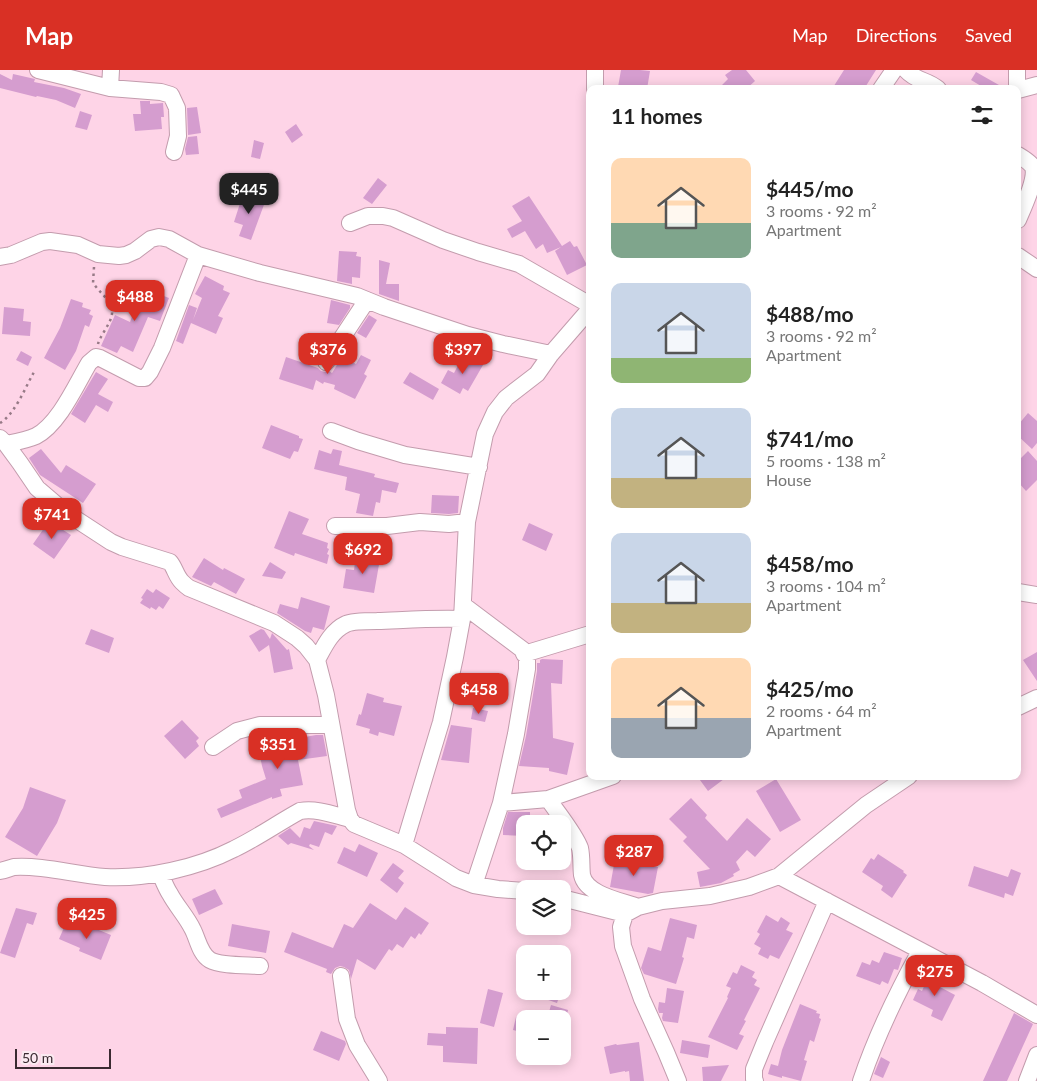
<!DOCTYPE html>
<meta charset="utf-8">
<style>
:root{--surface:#fff;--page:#f6f6f6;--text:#222;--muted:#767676;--accent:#d93025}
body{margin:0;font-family:Lato,sans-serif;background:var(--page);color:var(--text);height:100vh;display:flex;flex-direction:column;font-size:19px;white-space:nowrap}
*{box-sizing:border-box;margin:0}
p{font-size:16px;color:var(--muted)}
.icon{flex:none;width:28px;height:28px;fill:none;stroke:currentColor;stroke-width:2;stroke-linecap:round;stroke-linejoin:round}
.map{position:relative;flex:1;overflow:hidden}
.drawer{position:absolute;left:586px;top:15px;width:435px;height:695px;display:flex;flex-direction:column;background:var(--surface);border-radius:10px;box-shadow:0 2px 12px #0003}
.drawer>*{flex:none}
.fabs{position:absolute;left:516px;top:745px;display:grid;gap:10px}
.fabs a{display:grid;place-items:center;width:55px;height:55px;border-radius:10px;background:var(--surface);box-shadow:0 2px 12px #0003;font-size:25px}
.scale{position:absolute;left:15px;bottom:12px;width:96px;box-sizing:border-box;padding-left:5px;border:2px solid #3a2a31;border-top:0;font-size:14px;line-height:18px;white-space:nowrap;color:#3a2a31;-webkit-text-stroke:4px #fbeaf1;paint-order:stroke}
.price{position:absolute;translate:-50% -42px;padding:0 11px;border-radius:10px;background:var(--accent);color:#fff;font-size:16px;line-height:32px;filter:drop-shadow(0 1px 2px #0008)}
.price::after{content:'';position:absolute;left:50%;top:30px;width:15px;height:11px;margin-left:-8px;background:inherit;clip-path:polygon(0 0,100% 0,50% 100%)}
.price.active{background:#222;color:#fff}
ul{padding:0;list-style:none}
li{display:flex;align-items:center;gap:15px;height:125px;padding:0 25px}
li span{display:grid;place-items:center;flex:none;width:140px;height:100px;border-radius:10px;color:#555}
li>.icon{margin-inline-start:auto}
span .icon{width:60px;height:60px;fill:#fffc;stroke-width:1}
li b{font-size:21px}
h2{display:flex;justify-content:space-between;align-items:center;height:60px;padding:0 25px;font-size:21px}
header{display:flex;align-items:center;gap:30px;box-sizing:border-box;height:70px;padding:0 25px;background:var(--accent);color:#fff}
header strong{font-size:24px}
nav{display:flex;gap:28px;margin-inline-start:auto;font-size:18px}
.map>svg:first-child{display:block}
</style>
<header>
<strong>Map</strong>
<nav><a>Map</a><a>Directions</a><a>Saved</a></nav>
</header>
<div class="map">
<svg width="1037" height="1011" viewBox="0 0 1037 1011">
<rect width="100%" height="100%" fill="#fed4e7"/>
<path fill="#d59dcf" d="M621,0H640L650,1L647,19H632L618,17Z
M732,0H746L755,11L746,19H718L728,9L725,5Z
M844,0H876L864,19H832Z
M976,2L1006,19H986L971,10Z
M0,4L12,10L13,4L35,9L34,12L64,18L81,24L75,38L56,30L37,26L36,27L0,18Z
M140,31H150V34L163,33L164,47H161L162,59L135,61L133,44H141Z
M197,37L201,63L188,65L187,38Z
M80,41L92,45L87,60L75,57Z
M296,54L303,65L292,73L285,62Z
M197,66L199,84L186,85L185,79L188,67Z
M254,70L264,73L260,89L251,87Z
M378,108L387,115L372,134L363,128Z
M243,124L265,132L251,170L239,166L243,155L234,152Z
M529,126L562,176L570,171L574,177L577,176L587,195L567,205L555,181L561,177L547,183L543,174L536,179L525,161L512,168L507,159L522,151L512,136Z
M339,181L357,182L356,186L361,187L360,208L352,207V214L337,211Z
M379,190L390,193L386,214H399V231L379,224Z
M205,206L224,216L223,220L230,223L218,246L223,248L216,264L191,253L183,274L176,271L189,235L197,238L193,250L202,228L195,224Z
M148,220L169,228L160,251L148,247L133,282L121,276L117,283L101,276L115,245L130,252L141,222L147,225Z
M71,229L83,233L82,237L91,240L89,244L93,246L89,257L85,255L76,281L65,300L44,288L60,258Z
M331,230L350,235V238L339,255L327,253Z
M4,237L24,239L23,251L31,252L30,266L2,264Z
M369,245L377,250L366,268L357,263Z
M21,281L32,287L28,296L16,290Z
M464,284L468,287L470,285L479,290L478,292L483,295L468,321L463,318L460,324L441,313L448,300L454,303Z
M361,285L371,290L364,304L367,306L355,329L334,319L335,315L324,312L323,314L316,310L313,320L279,309L286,287L318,298L321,301L325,302L329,301L332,303L342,287L356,294Z
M96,302L108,309L98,324L113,332L108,342L96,335L85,353L71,344Z
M410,302L439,319L433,330L403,313Z
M1028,343L1037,351V373L1032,379L1018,366V355Z
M271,355L299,366V368L303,369L298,382L294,381L290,389L262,378Z
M41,379L61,403L66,395L96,414L83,433L40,405L29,388Z
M333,379L342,381L339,395L375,404L374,407L399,413L396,423L382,420L380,433L376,432L373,446L356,443L360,424L345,420L347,407L314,399L319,380L331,384Z
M1028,381L1037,391V410L1026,421L1018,412V391Z
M432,425L459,426L458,443L449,444L431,443Z
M289,441L309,449L302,464L328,473L327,478L329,479L327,484L329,485L327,494L295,483L294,486L274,478Z
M49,451L71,465L54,489L33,474Z
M529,453L553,464L546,481L522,470Z
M356,485L380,489L374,523L343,518L346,499L354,500Z
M204,488L223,500L224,498L245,509L236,524L214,512L211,516L192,507Z
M270,492L286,502L282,509L262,506Z
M147,519L153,523L156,519L170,528L163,539L159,536L156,540L151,537L150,539L140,533L143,529L141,528Z
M301,527L330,536L324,560L313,557L311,563L305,561L277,543L280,534L298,539Z
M91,559L114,568L109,583L85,574Z
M261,559L264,560L270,569L272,563L287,580L289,579L293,599L274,603L269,575L259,582L249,566Z
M1037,582V611L1023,590Z
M542,589L563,590L562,614L551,613L553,668L574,673L567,705L549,701V698L519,696L526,666L537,601V593H540V590Z
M367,623L384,628L383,632L402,636L394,666L379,662L378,666L369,663L370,659L356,655L359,644L361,645Z
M473,638L488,641L485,652L471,649Z
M182,650L199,668L196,671L199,676L185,689L164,666Z
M451,655L472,658L469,693L441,690Z
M316,665H323L327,686L298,690L303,715L280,719L282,726L272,729V727L221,748L217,739L242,728L239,720L266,709L262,696L257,671L275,667L276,672Z
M697,706H728L708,721Z
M776,709L801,750L780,762L756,721Z
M30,717L66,730L57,753L37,786L5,767L23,738Z
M691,728L707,745L705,748L727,771L747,748L771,769L755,787L747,780L736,792L740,800L733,804L734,806L721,813L700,817L697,802L710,799L683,771L687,767L669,749Z
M508,742H530V754H525V766L503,765V758Z
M314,751L337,756L332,765L325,762L319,777L310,774L309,776L314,780L291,773L288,775L278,766L290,758L300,768L304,757L310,759Z
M359,774L378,783L367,807L337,793L344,777L355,782Z
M878,784L904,801L903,802L907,805L892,828L881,820L883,816L862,802L871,788L874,790Z
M615,789L658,797L653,823L648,824L610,817Z
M393,793L404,801L398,808L404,813L397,823L380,810Z
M974,796L1008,807L1011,799L1021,803L1013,826L1005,823L1004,828L968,816Z
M215,819L223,834L199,845L192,829Z
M370,833L396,850L405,837L429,853L421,865L419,863L415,869L411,866L403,878L397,874L392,881L389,879L375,900L357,889L351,909L349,900L344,897L340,896L335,898L331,904L326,902L327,899L284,882L292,862L333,878L344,854L353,858Z
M16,838L37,843L33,855L27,853L15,888L0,883Z
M766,845L778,852L781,847L790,853L786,860L793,863L779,889L770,885L768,889L758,884L761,878L754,874L760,864L757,862Z
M670,848L697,855L694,869L687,867L682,887L684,888L676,914L644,904L641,898L648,877L661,881Z
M66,853L87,862L89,856L111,865L101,890L79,881L80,878L59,869Z
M232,854L270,861L266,883L228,876Z
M884,882L902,888L898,900L894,899L888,914L882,911L880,915L856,906L862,892L870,895L872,890L879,893Z
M741,895L755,902L752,907L757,910L754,915L760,918L744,950L746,951L739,964L744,966L737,980L708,967L728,928L727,927L731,918L726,916L733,902L737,904Z
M930,903L943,909L940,917L955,925L942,951L931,946L933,940L913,930L918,919L922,921Z
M667,918L684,921L678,953L663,951L662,948L663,943H659L658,939L659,932L665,933Z
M488,919L503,923L494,957L480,953Z
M528,921H561L557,933L528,923Z
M800,934L817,941L816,943L820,944L819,948L821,949L814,972L810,970L804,990L807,991L801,1011L782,1006V1008L768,1004L771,994L778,996L782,980Z
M551,935L568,940L566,949H547Z
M1014,943L1033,954L1007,1011H983Z
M516,947L525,950V963L513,960Z
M446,957L478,958L477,994L443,992V976L427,975L428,963L446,964Z
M321,961L345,971L346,974L339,991L313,980Z
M682,970L710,975L708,988L680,983Z
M639,972L644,1011H630L629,1001L625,1002V1001L610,1004L604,977L616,974L617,975Z
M881,987L890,992L883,1008L874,1004Z
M729,995L721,1011H703L702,997Z"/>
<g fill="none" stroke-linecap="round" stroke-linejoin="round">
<defs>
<path id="minor" d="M38,0L110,18L161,22L171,25L177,38L178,66L174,82
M906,0C917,12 926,9 938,19
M1017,0V19
M110,18L111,0
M595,19V0
M881,19L894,0
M1018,20L1037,15
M1018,85C1023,88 1030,92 1033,97C1037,109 1023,138 1018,150
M350,153L368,146H383L393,148L443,170L478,182L519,194L590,235
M1018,186L1037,199
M0,187L11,185L42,172L50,171L78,175L98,184L119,186L126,185L135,181L151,169L159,167L169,169L198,185L260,203L357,226L384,237L468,265L503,274L551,284
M326,292L367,230
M331,361L358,371L405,385L479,397
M0,368L6,374L20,393L37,418L65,442L111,472L122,477L170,492C175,498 176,506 182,512C184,514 186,516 189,518L274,553L297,568L306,576L317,590L326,625L347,740L350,749L354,754L404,775L456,808L474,815L498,819L525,821
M6,374C16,372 27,370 36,366C59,354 76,315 89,293L96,287L100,288L139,308H145L150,302L162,278L198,185
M335,456H387L420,452L449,454L467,452
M1018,522L1037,525
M463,535L523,580L527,588V599L516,664L501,733L474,815
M524,584L590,564
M317,590C324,577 331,561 346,554C352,551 369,551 377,551C405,550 434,548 462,549
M1018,637L1037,628
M213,677L237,661L260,655H331
M548,729C557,742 575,764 580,778C582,787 581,797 582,805C586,825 622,831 638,837
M501,733L548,729L613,706
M404,775L441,652L455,587L462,549L467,452L485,364L495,342L506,328L537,304L551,284L590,239
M0,801C5,800 10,798 14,797C43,795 76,805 105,807C147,809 197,798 234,779C257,768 278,753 300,741C317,738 334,745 350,749
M160,803C163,810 166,818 170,824C177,837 187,847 193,860C198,870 200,884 210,890C220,896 249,895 260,896
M779,806L982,913L1037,945
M562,828L625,844
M341,906L347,949L357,975L379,1011
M678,1011L666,982L642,929L623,876L621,857L625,844L638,837L662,831L710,826L749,817L779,806L866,735L909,706
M755,1011L754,1009V999L765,972L827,831
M861,1011C876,966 897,923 920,881
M1027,1011L1037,985"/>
</defs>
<use href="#minor" stroke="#c39cad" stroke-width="18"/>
<path stroke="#977a87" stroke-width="2.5" stroke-dasharray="2.5 4" stroke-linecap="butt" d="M94,197L93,213C98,220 104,225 109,232C119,247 102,260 98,274
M0,353C15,344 25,318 34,302"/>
<use href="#minor" stroke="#fff" stroke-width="16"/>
</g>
</svg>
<div class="fabs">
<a><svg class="icon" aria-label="locate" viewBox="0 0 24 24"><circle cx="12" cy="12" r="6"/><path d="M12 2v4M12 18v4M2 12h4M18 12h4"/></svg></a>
<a><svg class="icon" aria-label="layers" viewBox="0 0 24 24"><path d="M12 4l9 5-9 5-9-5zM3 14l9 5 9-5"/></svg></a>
<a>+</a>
<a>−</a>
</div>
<div class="scale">50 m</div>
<b class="price active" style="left:249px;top:145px">$445</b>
<b class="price" style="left:135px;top:252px">$488</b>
<b class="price" style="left:328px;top:305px">$376</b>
<b class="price" style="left:463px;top:305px">$397</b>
<b class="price" style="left:52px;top:470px">$741</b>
<b class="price" style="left:363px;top:505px">$692</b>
<b class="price" style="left:479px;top:645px">$458</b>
<b class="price" style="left:278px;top:700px">$351</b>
<b class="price" style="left:634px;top:807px">$287</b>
<b class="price" style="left:87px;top:870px">$425</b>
<b class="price" style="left:935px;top:927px">$275</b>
<section class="drawer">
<h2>11 homes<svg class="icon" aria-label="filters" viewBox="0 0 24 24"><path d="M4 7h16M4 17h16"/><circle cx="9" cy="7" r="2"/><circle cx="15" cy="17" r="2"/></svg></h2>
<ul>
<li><span style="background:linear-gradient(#ffd9b3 65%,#7fa58c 0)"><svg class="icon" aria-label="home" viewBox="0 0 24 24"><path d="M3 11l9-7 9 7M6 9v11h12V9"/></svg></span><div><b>$445/mo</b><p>3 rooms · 92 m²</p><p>Apartment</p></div></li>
<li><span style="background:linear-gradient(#c9d6e8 75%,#8fb573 0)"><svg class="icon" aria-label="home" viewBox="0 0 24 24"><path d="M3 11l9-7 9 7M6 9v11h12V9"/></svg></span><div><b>$488/mo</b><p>3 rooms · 92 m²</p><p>Apartment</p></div></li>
<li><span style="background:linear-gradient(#c9d6e8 70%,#c2b280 0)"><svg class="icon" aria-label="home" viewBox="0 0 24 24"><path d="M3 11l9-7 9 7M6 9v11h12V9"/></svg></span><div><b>$741/mo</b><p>5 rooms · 138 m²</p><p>House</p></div></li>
<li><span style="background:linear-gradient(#c9d6e8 70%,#c2b280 0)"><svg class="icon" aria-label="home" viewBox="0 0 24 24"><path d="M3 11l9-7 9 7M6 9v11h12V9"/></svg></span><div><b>$458/mo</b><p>3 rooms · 104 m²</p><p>Apartment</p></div></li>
<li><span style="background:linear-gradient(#ffd9b3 60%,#9aa5b1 0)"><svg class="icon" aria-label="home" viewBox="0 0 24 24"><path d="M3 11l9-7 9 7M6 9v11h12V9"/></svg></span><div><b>$425/mo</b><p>2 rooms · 64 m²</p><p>Apartment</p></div></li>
</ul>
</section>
</div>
